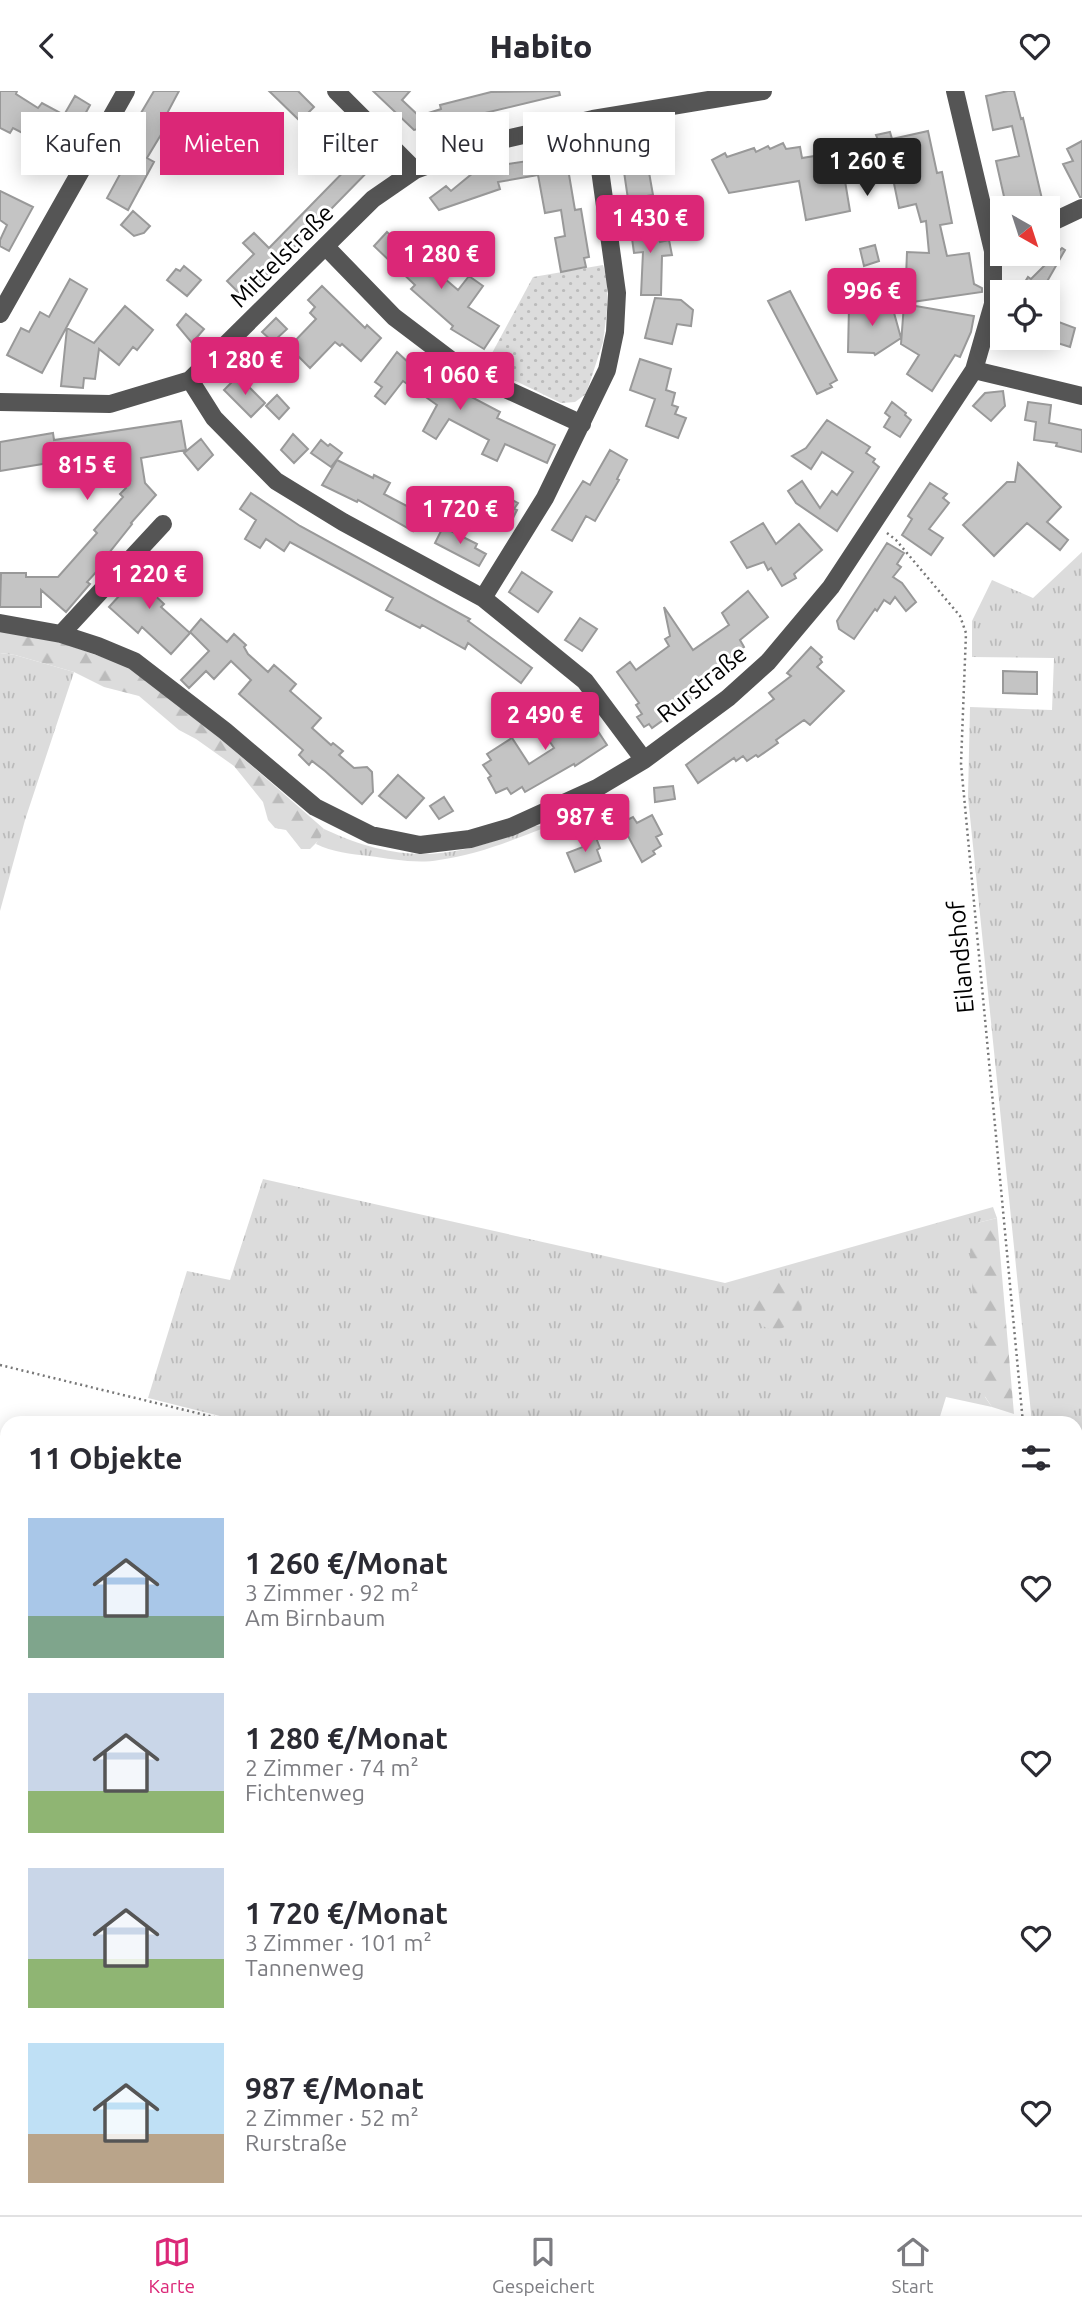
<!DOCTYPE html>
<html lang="de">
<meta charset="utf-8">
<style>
:root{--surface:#fff;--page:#f2f2f3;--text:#2b2b33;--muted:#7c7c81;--line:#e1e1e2;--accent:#db2777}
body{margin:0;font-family:Ubuntu,sans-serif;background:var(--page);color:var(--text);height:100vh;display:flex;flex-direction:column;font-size:26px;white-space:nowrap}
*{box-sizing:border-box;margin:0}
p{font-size:23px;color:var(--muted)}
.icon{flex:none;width:38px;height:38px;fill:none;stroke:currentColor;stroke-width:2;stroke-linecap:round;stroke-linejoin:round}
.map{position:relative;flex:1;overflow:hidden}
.details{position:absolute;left:0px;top:1325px;width:1083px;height:800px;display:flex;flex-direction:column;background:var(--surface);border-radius:21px 21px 0 0;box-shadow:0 4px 18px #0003}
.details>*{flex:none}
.guide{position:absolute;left:21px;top:21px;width:700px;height:63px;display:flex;gap:14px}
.needle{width:46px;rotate:141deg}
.tools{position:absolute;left:990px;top:105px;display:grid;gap:14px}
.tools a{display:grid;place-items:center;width:70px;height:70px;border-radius:0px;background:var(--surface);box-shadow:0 4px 18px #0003;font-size:35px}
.price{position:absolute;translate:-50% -60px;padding:0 16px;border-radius:7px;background:var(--accent);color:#fff;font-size:23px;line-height:46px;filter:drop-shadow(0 2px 4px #0008)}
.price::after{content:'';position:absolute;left:50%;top:42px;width:21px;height:16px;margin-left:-10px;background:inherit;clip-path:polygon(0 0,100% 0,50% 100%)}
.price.active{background:#222;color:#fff}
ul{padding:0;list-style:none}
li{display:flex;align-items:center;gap:21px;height:175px;padding:0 28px}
li span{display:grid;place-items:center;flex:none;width:196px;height:140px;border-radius:0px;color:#555}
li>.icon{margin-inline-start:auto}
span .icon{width:84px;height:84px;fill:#fffc;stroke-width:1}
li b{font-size:30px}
h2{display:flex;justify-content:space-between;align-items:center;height:84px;padding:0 28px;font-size:30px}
.pill{padding:0 24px;border-radius:0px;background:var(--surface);box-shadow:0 4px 18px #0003;font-size:24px;line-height:63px}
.pill.active{background:var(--accent);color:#fff}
header{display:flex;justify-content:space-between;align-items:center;height:91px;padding:0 28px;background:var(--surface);font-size:32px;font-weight:800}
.dock{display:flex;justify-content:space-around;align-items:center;height:98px;border-top:2px solid var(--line);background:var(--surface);font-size:19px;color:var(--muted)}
.dock a{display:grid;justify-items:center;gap:4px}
.dock .active{color:var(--accent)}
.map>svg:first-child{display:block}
</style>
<header><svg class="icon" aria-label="back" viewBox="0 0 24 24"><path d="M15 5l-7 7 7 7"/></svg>Habito<svg class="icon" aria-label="heart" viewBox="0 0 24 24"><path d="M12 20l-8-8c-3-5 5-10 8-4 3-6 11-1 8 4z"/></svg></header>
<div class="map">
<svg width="1082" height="2124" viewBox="0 0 1082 2124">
<defs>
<pattern id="grass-tufts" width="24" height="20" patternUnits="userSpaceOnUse" patternTransform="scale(1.75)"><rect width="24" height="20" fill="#dcdcdc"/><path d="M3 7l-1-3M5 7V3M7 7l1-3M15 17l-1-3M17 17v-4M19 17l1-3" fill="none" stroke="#bbb"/></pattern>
<pattern id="forest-firs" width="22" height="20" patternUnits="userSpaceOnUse" patternTransform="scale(1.75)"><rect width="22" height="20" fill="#dcdcdc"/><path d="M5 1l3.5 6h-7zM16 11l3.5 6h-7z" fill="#bbb"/></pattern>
<pattern id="park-dots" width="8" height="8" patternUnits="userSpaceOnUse" patternTransform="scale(1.75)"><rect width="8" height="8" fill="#dcdcdc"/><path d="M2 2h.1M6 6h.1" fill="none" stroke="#bbb" stroke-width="1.8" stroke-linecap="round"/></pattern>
</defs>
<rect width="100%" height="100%" fill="#fff"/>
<path fill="url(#grass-tufts)" d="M1082,461V1548L1076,1544V1332H1032L968,706L970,616L1052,619L1054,567L972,566V530L992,489L1033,507Z
M0,562L15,564L74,581L25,729L0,820Z
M534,735H549C513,749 477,764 439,769C417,773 391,768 369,765C351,763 332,761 316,753L324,738C404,775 454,768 534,735Z
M263,1088L725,1192L993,1116L997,1127L977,1132L985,1306L992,1316L946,1306L938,1332H855L839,1328L837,1332H248L148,1307L187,1180L230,1189Z"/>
<path fill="url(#forest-firs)" d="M0,536L54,549L127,575L221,648L324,738L320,748L310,758H301L286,739L275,737L268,729L263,711L234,675L196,648L179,639L139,605L104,596L74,581L15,564L0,562Z
M997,1127L1014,1323L992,1316L978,1295L969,1142L977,1132Z
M777,1187L791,1189L803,1204L801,1224C777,1246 762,1245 750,1213L755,1199Z"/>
<path fill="url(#park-dots)" d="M603,174L607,187V219L603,251L586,303L575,311L561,312L497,281L503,270L491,264L533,186Z
M0,1485L7,1487V2112L0,2117Z
M1076,1859L1082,1860V2124H44V2118H1076Z"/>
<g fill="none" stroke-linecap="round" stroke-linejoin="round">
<path stroke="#a3a3a3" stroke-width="5" d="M0,2073L7,2068"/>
</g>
<path fill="#c4c4c4" stroke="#999" stroke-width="2" d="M0,0H17L16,3L38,17L42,12L64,24L75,5L90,14L66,58L60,54L58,60L13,37L10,42L0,37Z
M154,0H179L163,30L168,32L147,67L154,71L128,119L107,107L138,50L128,44Z
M269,0H298L314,16L300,30Z
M373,0H410L402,9L419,25L441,18L440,14L491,1L559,0L560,4L414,39Z
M1008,0H1014L1021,28L1023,27L1042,108L1021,114L1019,107L1005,110L996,70L1019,65L1012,35L993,39L986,5Z
M359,40L376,57L372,61L380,68L244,207L227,190L254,163L243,152L254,142L269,157L361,63L348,51Z
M928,40L937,82L942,81L952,132L940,134L947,165L969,162L974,193L982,197V201L905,212L907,161L929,162L926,130L921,131L916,113L899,117L890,73L844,84L850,120L806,129L799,90L729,102L712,69L725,62L727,66L754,57L756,61L768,55L770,58L783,52L786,58L800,56L802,67L851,59L850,56L878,49L876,44L890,41L892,48Z
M1082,50V106H1080L1063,73L1073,70L1067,58Z
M565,60L575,119L581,118L589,166L584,167L586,176L561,181L555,147L565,145L561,119L545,122L538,84L498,91L500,98L439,119L430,107L446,95L451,100L473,82L489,76L548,67L547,63Z
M647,70L653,104L628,108L623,74Z
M0,100L33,116L9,160L0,155V149L7,134L0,129Z
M133,120L150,135L144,142L134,145L121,134Z
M655,129L660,151L669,149L672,164L662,165L661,204H641L643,161L634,162L630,133Z
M387,141L417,169L430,156L440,166L431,176L458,199L469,185L483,195L468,216L499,235L484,258L451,238L453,235L411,198L415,194L374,155Z
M875,154L879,170L864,175L860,158Z
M1062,157L1065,159L1041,201H1019L1028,186L1031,188Z
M184,175L201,189L187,205L167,189L176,178L180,180Z
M70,188L87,198L42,282L7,264L21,237L29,241L40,221L49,226Z
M322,195L365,237L367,234L381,247L361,270L342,253L340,255L335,251L310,277L289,256L316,228L310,222L315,216L308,209Z
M790,200L837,289L830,293L832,296L817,303L768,210Z
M655,207L681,209L693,219L691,235L677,233L672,253L645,247Z
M882,210L891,211L901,247L875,264L874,262L848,261L849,215L875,216L876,211Z
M904,213L974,225L971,241L960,266L955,264L932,300L907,283L919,264L901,253Z
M125,215L153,239L137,259L133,256L119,274L99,258L95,288L84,287L83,297L61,295L67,237L94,252Z
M186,223L204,238L192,252L177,234Z
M276,227L287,238L273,251L262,241Z
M1048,227L1075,237L1070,256L1048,249Z
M397,261L409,272L410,271L463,308L466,303L500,321L497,327L555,354L547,372L505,353L497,370L482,363L489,349L449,328L436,348L423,340L437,314L403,290L385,313L375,305L382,296L375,291Z
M640,268L671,278L666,299L675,302L672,314L678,316L675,323L686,327L678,347L646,335L655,308L630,299Z
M238,285L265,312L251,326L224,299Z
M1003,300L1005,315L991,330L973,315L985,302Z
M277,304L289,317L279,328L266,315Z
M892,311L906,322L905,324L911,329L900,346L884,336L890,326L885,322Z
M1028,311L1051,314L1049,332L1082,339V361L1056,355L1057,352L1034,349L1036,331L1025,329Z
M827,329L870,356L866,362L875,368L873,371L879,376L837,440L796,412L788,400L802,390L820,417L832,400L837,404L853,381L822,361L811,378L792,365L806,357Z
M181,330L186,359L141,367L145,392L156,404L131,432L132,433L105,467L107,469L87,491L90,493L66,521L41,499V516H0L1,482H26V486H58L97,442L94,439L123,406L120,403L126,397L119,358L71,366L73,381L57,384L55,371L0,380V351L53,342L54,349Z
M293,343L308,358L294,372L281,359Z
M201,348L213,364L198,379L184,362Z
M321,349L328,355L330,353L342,362L331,376L311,362Z
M610,359L627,369L617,388L619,389L595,430L586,425L572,450L552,439L583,390L590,394Z
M337,369L373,387L374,384L390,392L384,403L422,423L413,440L358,409L357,411L322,394Z
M1018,372L1061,416L1047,431L1068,449L1060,459L1027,432L994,465L963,434L1007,391H1015Z
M930,392L947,403L943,407L949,412L929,438L943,447L931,464L902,444L912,428L908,425Z
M251,402L300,435L470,528L468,530L532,577L521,592L468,552L465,558L422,534L420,537L386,519L393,507L290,451L284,460L266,448L260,457L245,448L256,429L240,418Z
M505,405L518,412L514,418L517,419L508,437L489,427L497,409L502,412Z
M431,410L449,419L441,434L424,425Z
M763,432L776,453L799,433L822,459L794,483L796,487L782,495L771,477L768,479L764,471L747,477L731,451Z
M443,436L477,453L475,457L486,463L479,475L435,452Z
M887,452L904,462L897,473L901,476L893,486L902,492L916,511L906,520L895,506L890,513L884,509L877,520L875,518L854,548L839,538L837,530Z
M151,470L162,480L147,497L164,513L161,516L190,542L171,563L142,536L138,542L109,516Z
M522,481L552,501L538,521L509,501Z
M748,500L768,526L740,549L744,556L695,591L702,601L652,637L649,633L644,636L637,626L642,623L636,614L639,612L617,581L630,571L636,579L669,555L665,548L670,545L664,516L693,559L729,534L722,522Z
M580,527L597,538L582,560L565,549Z
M201,528L227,551L234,543L246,554L244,556L248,563L268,581L274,574L296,593L290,600L321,627L312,637L331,654L333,652L343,660L339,664L354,677L367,676L372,681L373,701L362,713L325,680L312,670L309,674L299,664L303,659L239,603L251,589L231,570L214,588L206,580L189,597L181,589L209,560L190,541Z
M811,556L822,566L820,568L822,571L817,576L844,600L810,634L804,629L776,649L778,652L758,666L756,664L747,670L743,665L736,670L734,667L698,692L686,674L774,608L769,602L791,585L787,582Z
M1003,580L1037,581V603L1003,602Z
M548,611L565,633L584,619L607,654L575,675L574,673L525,701L522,696L511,703L507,697L496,702L488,687L491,685L483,674L491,669L487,663L512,647L529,673L554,657L531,623Z
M398,684L424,707L406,727L379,705Z
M673,695L675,708L655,711L654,697Z
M444,706L453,720L439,728L430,715Z
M652,724L662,743L656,746L661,755L653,760L655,763L642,771L621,732L633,726L637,732Z
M595,744L600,757L597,759L601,770L575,781L567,762L583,756L581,750Z"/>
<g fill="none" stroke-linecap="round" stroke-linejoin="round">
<path stroke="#777" stroke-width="2.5" stroke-dasharray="2 3.5" stroke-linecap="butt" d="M887,442L896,449L960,525L966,542L961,673L1023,1332
M0,1274L238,1332
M1076,1555L1082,1560
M0,1734L7,1737
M0,1830L7,1834
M1076,1857L1082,1858
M1076,1961L1082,1963
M0,2053L7,2048"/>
<path stroke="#555" stroke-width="18" d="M336,0L415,79
M1048,133L1082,117
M327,157L394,226L464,279L582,333
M0,223L126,0
M974,279L1082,305
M190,289L214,327L276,390L343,431L483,507L585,590L644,669
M0,311L110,313L190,289L373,108L415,79L488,52L593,28L763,0
M483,507L545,407L607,279L615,241L617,202L593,28
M0,532L61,543L98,555L134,570L225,640L315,716L371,744L420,754L470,748L511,736L597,697L644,669L728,607L768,571L831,496L974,279L993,213V160L955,0
M61,543L163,433"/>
</g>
<g text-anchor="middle" stroke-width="6" stroke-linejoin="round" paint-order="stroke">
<g font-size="24" fill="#000" stroke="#fff">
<text transform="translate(282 165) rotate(-45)" y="8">Mittelstraße</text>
<text transform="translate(702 593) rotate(-39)" y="8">Rurstraße</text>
<text transform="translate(961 866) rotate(-95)" y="8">Eilandshof</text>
</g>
</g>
</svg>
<div class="tools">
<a><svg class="needle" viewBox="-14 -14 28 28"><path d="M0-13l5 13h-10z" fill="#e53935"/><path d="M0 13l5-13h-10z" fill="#7c7c81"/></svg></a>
<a><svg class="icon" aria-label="locate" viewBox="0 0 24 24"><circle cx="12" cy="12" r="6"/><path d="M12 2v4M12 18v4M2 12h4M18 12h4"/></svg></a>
</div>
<b class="price active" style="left:867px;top:107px">1 260 €</b>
<b class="price" style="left:650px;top:164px">1 430 €</b>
<b class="price" style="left:441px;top:200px">1 280 €</b>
<b class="price" style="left:872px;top:237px">996 €</b>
<b class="price" style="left:245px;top:306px">1 280 €</b>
<b class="price" style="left:460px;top:321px">1 060 €</b>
<b class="price" style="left:87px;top:411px">815 €</b>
<b class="price" style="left:460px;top:455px">1 720 €</b>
<b class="price" style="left:149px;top:520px">1 220 €</b>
<b class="price" style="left:545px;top:661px">2 490 €</b>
<b class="price" style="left:585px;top:763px">987 €</b>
<div class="guide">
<a class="pill">Kaufen</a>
<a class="pill active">Mieten</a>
<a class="pill">Filter</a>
<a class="pill">Neu</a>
<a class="pill">Wohnung</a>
</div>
<section class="details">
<h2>11 Objekte<svg class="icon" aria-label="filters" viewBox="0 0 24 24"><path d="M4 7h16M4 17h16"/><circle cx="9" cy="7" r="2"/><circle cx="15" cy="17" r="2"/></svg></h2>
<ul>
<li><span style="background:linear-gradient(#a9c7e8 70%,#7fa58c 0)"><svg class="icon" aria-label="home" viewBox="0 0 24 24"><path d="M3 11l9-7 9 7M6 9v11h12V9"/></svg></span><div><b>1 260 €/Monat</b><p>3 Zimmer · 92 m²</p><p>Am Birnbaum</p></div><svg class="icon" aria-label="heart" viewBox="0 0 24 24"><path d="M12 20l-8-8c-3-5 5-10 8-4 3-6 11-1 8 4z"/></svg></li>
<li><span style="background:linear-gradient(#c9d6e8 70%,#8fb573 0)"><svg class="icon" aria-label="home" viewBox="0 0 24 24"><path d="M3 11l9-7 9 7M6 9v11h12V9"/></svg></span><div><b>1 280 €/Monat</b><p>2 Zimmer · 74 m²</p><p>Fichtenweg</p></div><svg class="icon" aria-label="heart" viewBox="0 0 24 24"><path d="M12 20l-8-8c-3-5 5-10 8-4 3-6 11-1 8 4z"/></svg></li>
<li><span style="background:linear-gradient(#c9d6e8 65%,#8fb573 0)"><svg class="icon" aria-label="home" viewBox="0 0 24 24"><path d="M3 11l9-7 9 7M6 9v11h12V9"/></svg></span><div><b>1 720 €/Monat</b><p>3 Zimmer · 101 m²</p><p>Tannenweg</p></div><svg class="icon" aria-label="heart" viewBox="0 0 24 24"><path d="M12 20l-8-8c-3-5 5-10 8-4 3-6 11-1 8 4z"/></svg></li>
<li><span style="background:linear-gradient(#bfe0f5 65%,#b9a48a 0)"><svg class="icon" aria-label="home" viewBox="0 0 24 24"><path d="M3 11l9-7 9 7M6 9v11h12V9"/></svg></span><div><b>987 €/Monat</b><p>2 Zimmer · 52 m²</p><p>Rurstraße</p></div><svg class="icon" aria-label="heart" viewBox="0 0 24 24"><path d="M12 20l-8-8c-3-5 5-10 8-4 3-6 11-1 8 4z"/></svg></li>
</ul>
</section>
</div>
<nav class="dock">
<a class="active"><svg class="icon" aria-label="map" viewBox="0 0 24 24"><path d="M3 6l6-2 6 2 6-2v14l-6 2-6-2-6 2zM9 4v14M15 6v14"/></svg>Karte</a>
<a><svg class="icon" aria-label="saved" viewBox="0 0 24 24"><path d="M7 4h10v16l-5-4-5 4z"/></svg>Gespeichert</a>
<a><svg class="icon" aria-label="home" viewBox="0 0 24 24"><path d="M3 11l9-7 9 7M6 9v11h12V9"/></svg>Start</a>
</nav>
